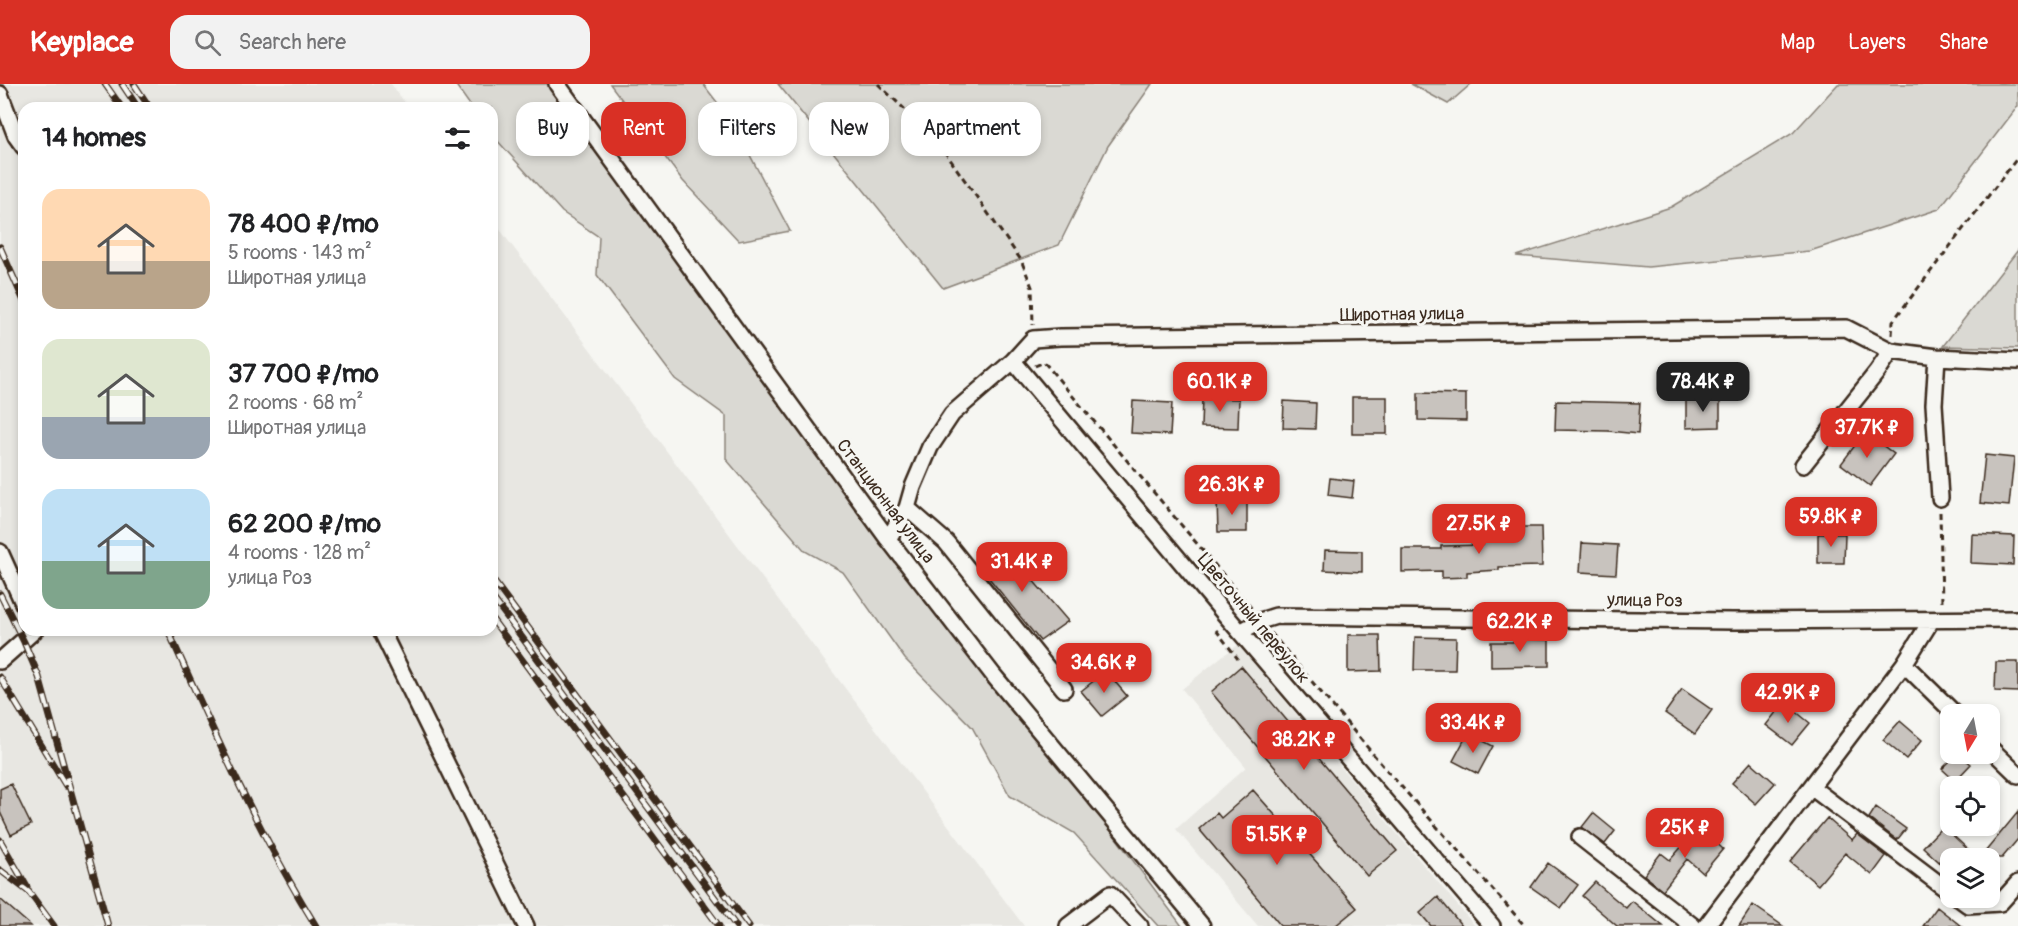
<!DOCTYPE html>
<meta charset="utf-8">
<style>
:root{--surface:#fff;--page:#f2f2f2;--text:#202124;--muted:#757577;--accent:#d93025}
body{margin:0;font-family:Pangolin,sans-serif;background:var(--page);color:var(--text);height:100vh;display:flex;flex-direction:column;font-size:22px;white-space:nowrap}
*{box-sizing:border-box;margin:0}
p{font-size:20px;color:var(--muted)}
.icon{flex:none;width:33px;height:33px;fill:none;stroke:currentColor;stroke-width:2;stroke-linecap:round;stroke-linejoin:round}
.map{position:relative;flex:1;overflow:hidden}
.side{position:absolute;left:18px;top:18px;width:480px;height:534px;display:flex;flex-direction:column;background:var(--surface);border-radius:18px;box-shadow:0 3px 9px #0003}
.side>*{flex:none}
.hud{position:absolute;left:516px;top:18px;width:570px;height:54px;display:flex;gap:12px}
.needle{width:39px;rotate:190deg}
.fabs{position:absolute;left:1940px;top:620px;display:grid;gap:12px}
.fabs a{display:grid;place-items:center;width:60px;height:60px;border-radius:12px;background:var(--surface);box-shadow:0 3px 9px #0003;font-size:30px}
.price{position:absolute;translate:-50% -51px;padding:0 14px;border-radius:12px;background:var(--accent);color:#fff;font-size:20px;line-height:39px;filter:drop-shadow(0 2px 3px #0008)}
.price::after{content:'';position:absolute;left:50%;top:36px;width:18px;height:14px;margin-left:-9px;background:inherit;clip-path:polygon(0 0,100% 0,50% 100%)}
.price.on{background:#222;color:#fff}
ul{padding:0;list-style:none}
li{display:flex;align-items:center;gap:18px;height:150px;padding:0 24px}
li span{display:grid;place-items:center;flex:none;width:168px;height:120px;border-radius:18px;color:#555}
li>.icon{margin-inline-start:auto}
span .icon{width:72px;height:72px;fill:#fffc;stroke-width:1}
li b{font-size:26px}
h2{display:flex;justify-content:space-between;align-items:center;height:72px;padding:0 24px;font-size:26px}
.tag{padding:0 21px;border-radius:18px;background:var(--surface);box-shadow:0 3px 9px #0003;font-size:21px;line-height:54px}
.tag.on{background:var(--accent);color:#fff}
header{display:flex;align-items:center;gap:36px;box-sizing:border-box;height:84px;padding:0 30px;background:var(--accent);color:#fff}
header strong{font-size:28px}
nav{display:flex;gap:33px;margin-inline-start:auto;font-size:21px}
.search{width:420px;height:54px;background:var(--page);display:flex;align-items:center;gap:15px;box-sizing:border-box;padding:0 21px;border-radius:18px;color:var(--muted);font-size:22px}
.map>svg:first-child{display:block}
</style>
<header>
<strong>Keyplace</strong>
<div class="search"><svg class="icon" aria-label="search" viewBox="0 0 24 24"><circle cx="10" cy="10" r="6"/><path d="M15 15l6 6"/></svg>Search here</div>
<nav><a>Map</a><a>Layers</a><a>Share</a></nav>
</header>
<div class="map">
<svg width="2018" height="842" viewBox="0 0 2018 842">
<rect width="100%" height="100%" fill="#f6f6f2"/>
<filter id="ink" filterUnits="userSpaceOnUse"><feTurbulence type="fractalNoise" baseFrequency=".0167" numOctaves="2"/><feDisplacementMap in="SourceGraphic" scale="12" xChannelSelector="R" yChannelSelector="G"/><feConvolveMatrix kernelMatrix="1 2 1 2 8 2 1 2 1" color-interpolation-filters="sRGB"/></filter>
<g filter="url(#ink)">
<path fill="#e8e7e2" d="M0,0H391L409,24H24V546H492V135L1024,842H0Z
M1238,561L1475,842H1258L1176,745L1246,683L1182,605L1221,573Z"/>
<path fill="#dad9d3" stroke="#8a8278" stroke-width="1.5" d="M455,0H552L1182,842H1158L1074,749L1010,712L972,643L905,575L843,488L805,467L726,375V332L675,295L597,191L599,153L562,128L495,54L492,51V24H472Z
M610,0H703L733,39L790,147L739,157L683,97Z
M778,0H1152L1108,62L1059,161L943,204Z
M1411,0H1471L1448,20Z
M1838,0H2018V22L1939,125L1810,167L1648,183L1516,172L1671,123L1793,49Z
M2018,166V264L1943,262Z"/>
<path fill="#c8c3be" stroke="#3b2a1e" stroke-width="1.5" d="M1418,309L1466,310V337L1418,336Z
M1352,313H1387V350H1352Z
M1202,314L1239,315L1238,344L1201,343Z
M1686,314H1720V343L1686,344Z
M1133,317L1172,319L1170,351L1131,349Z
M1284,317L1316,319L1315,345L1283,344Z
M1556,317L1640,319L1638,350L1608,347L1555,346Z
M1865,348L1894,370L1870,402L1841,380Z
M1985,371L2014,374L2009,422L1980,419Z
M1330,394L1354,397L1352,414L1328,411Z
M1217,417H1247V448H1218Z
M1508,443H1541L1542,482L1499,483V486L1467,488V493L1442,494V487L1402,488V465H1441V462L1483,461V451L1509,450Z
M1818,450H1845L1844,479H1818Z
M1972,450L2014,452L2013,481L1971,479Z
M1001,459L1068,537L1040,557L977,479Z
M1582,459L1618,461L1616,490L1580,488Z
M1325,466L1362,467V488L1324,486Z
M1348,551H1380L1381,587L1348,588Z
M1415,553L1456,554L1455,586H1414Z
M1514,555L1549,556V582L1491,583V558H1513Z
M1996,578H2018V608L1995,607Z
M1241,582L1397,767L1367,792L1211,608Z
M1106,587L1127,612L1102,632L1081,607Z
M1682,605L1712,626L1695,650L1665,629Z
M1784,618L1810,639L1792,661L1766,641Z
M1900,637L1922,656L1906,675L1883,656Z
M1468,649L1493,662L1478,690L1453,677Z
M1958,669L1971,680L1955,697L1942,685Z
M1751,678L1775,699L1756,720L1732,699Z
M11,700L31,741L11,751L0,728V705Z
M1253,706L1357,824L1335,842H1281L1199,745L1217,729L1221,734Z
M1876,723L1906,745L1897,756L1869,734Z
M2018,728V755L2002,774H1980Z
M1593,729L1615,747L1605,760L1582,743Z
M1827,734L1852,756L1857,750L1886,772L1872,791L1845,769L1818,801L1790,778Z
M1943,742L1977,774H1950V788L1923,763Z
M1699,743L1723,765L1703,789L1687,775L1663,806L1644,791L1661,769L1670,776Z
M1548,779L1578,801L1561,824L1531,803Z
M1595,798L1626,824L1632,817L1663,842H1617L1582,812Z
M1438,813L1462,842H1431L1420,829Z
M0,815L31,842H0Z
M1753,821L1783,842H1739Z
M1937,823L1961,842H1923Z"/>
<g fill="none" stroke-linecap="round" stroke-linejoin="round">
<defs>
<path id="minor" d="M557,0L888,455L994,592L1202,842
M0,10L16,52L24,63
M1937,273L1934,320L1940,414
M1013,277L1223,528L1492,842
M1803,381L1877,288L1891,267
M907,424L946,458L1064,605
M888,455L907,424L913,403L930,363L952,330L1013,277L1033,255L1060,253L1846,244L1891,267L1937,273L2018,277
M0,468L24,521
M381,546L526,842
M1240,548L1260,537L1276,532L1734,537L2018,535
M0,577L35,546
M1904,580L1955,630
M1989,663L2018,691
M1811,703L1950,808
M1580,753L1693,842
M1957,813L1968,821L2000,819L2018,799
M1068,842L1110,810L1140,842
M1706,842L1904,580L1931,537"/>
</defs>
<use href="#minor" stroke="#3b2a1e" stroke-width="20"/>
<path stroke="#3b2a1e" stroke-width="3" stroke-dasharray="6 4.5" stroke-linecap="butt" d="M878,0L935,54L1021,176L1032,203L1033,241
M1892,251L1893,237L2018,73
M1035,282L1044,278L1252,525
M1940,428L1942,520
M1216,546L1238,575
M1271,549L1384,683L1525,842"/>
<use href="#minor" stroke="#f6f6f2" stroke-width="15"/>
<defs>
<path id="rail" d="M105,0L122,24
M122,0L138,24
M134,0L150,24
M0,163L24,217
M492,495L749,842
M0,510L24,558L39,593L108,842
M492,513L736,842
M492,535L719,842
M168,546C213,647 258,748 316,842
M0,593L66,702
M0,756L27,803
M0,786L29,808L54,842"/>
</defs>
<use href="#rail" stroke="#3b2a1e" stroke-width="7"/>
<use href="#rail" stroke="#f6f6f2" stroke-width="4.5" stroke-dasharray="14" stroke-linecap="butt"/>
</g>
</g>
<g text-anchor="middle" stroke-width="6" stroke-linejoin="round" paint-order="stroke">
<g font-size="18" fill="#3b2a1e" stroke="#f6f6f2">
<text transform="translate(1402 230) rotate(-1)" y="6">Широтная улица</text>
<text transform="translate(886 417) rotate(53)" y="6">Станционная улица</text>
<text transform="translate(1645 516) rotate(1)" y="6">улица Роз</text>
<text transform="translate(1254 534) rotate(50)" y="6">Цветочный переулок</text>
</g>
</g>
</svg>
<div class="fabs">
<a><svg class="needle" viewBox="-14 -14 28 28"><path d="M0-13l5 13h-10z" fill="#e53935"/><path d="M0 13l5-13h-10z" fill="#757577"/></svg></a>
<a><svg class="icon" aria-label="locate" viewBox="0 0 24 24"><circle cx="12" cy="12" r="6"/><path d="M12 2v4M12 18v4M2 12h4M18 12h4"/></svg></a>
<a><svg class="icon" aria-label="layers" viewBox="0 0 24 24"><path d="M12 4l9 5-9 5-9-5zM3 14l9 5 9-5"/></svg></a>
</div>
<b class="price" style="left:1220px;top:329px">60.1K ₽</b>
<b class="price on" style="left:1703px;top:329px">78.4K ₽</b>
<b class="price" style="left:1867px;top:375px">37.7K ₽</b>
<b class="price" style="left:1232px;top:432px">26.3K ₽</b>
<b class="price" style="left:1831px;top:464px">59.8K ₽</b>
<b class="price" style="left:1479px;top:471px">27.5K ₽</b>
<b class="price" style="left:1022px;top:509px">31.4K ₽</b>
<b class="price" style="left:1520px;top:569px">62.2K ₽</b>
<b class="price" style="left:1104px;top:610px">34.6K ₽</b>
<b class="price" style="left:1788px;top:640px">42.9K ₽</b>
<b class="price" style="left:1473px;top:670px">33.4K ₽</b>
<b class="price" style="left:1304px;top:687px">38.2K ₽</b>
<b class="price" style="left:1685px;top:775px">25K ₽</b>
<b class="price" style="left:1277px;top:782px">51.5K ₽</b>
<div class="hud">
<a class="tag">Buy</a>
<a class="tag on">Rent</a>
<a class="tag">Filters</a>
<a class="tag">New</a>
<a class="tag">Apartment</a>
</div>
<section class="side">
<h2>14 homes<svg class="icon" aria-label="filters" viewBox="0 0 24 24"><path d="M4 7h16M4 17h16"/><circle cx="9" cy="7" r="2"/><circle cx="15" cy="17" r="2"/></svg></h2>
<ul>
<li><span style="background:linear-gradient(#ffd9b3 60%,#b9a48a 0)"><svg class="icon" aria-label="home" viewBox="0 0 24 24"><path d="M3 11l9-7 9 7M6 9v11h12V9"/></svg></span><div><b>78 400 ₽/mo</b><p>5 rooms · 143 m²</p><p>Широтная улица</p></div></li>
<li><span style="background:linear-gradient(#dfe7d0 65%,#9aa5b1 0)"><svg class="icon" aria-label="home" viewBox="0 0 24 24"><path d="M3 11l9-7 9 7M6 9v11h12V9"/></svg></span><div><b>37 700 ₽/mo</b><p>2 rooms · 68 m²</p><p>Широтная улица</p></div></li>
<li><span style="background:linear-gradient(#bfe0f5 60%,#7fa58c 0)"><svg class="icon" aria-label="home" viewBox="0 0 24 24"><path d="M3 11l9-7 9 7M6 9v11h12V9"/></svg></span><div><b>62 200 ₽/mo</b><p>4 rooms · 128 m²</p><p>улица Роз</p></div></li>
</ul>
</section>
</div>
